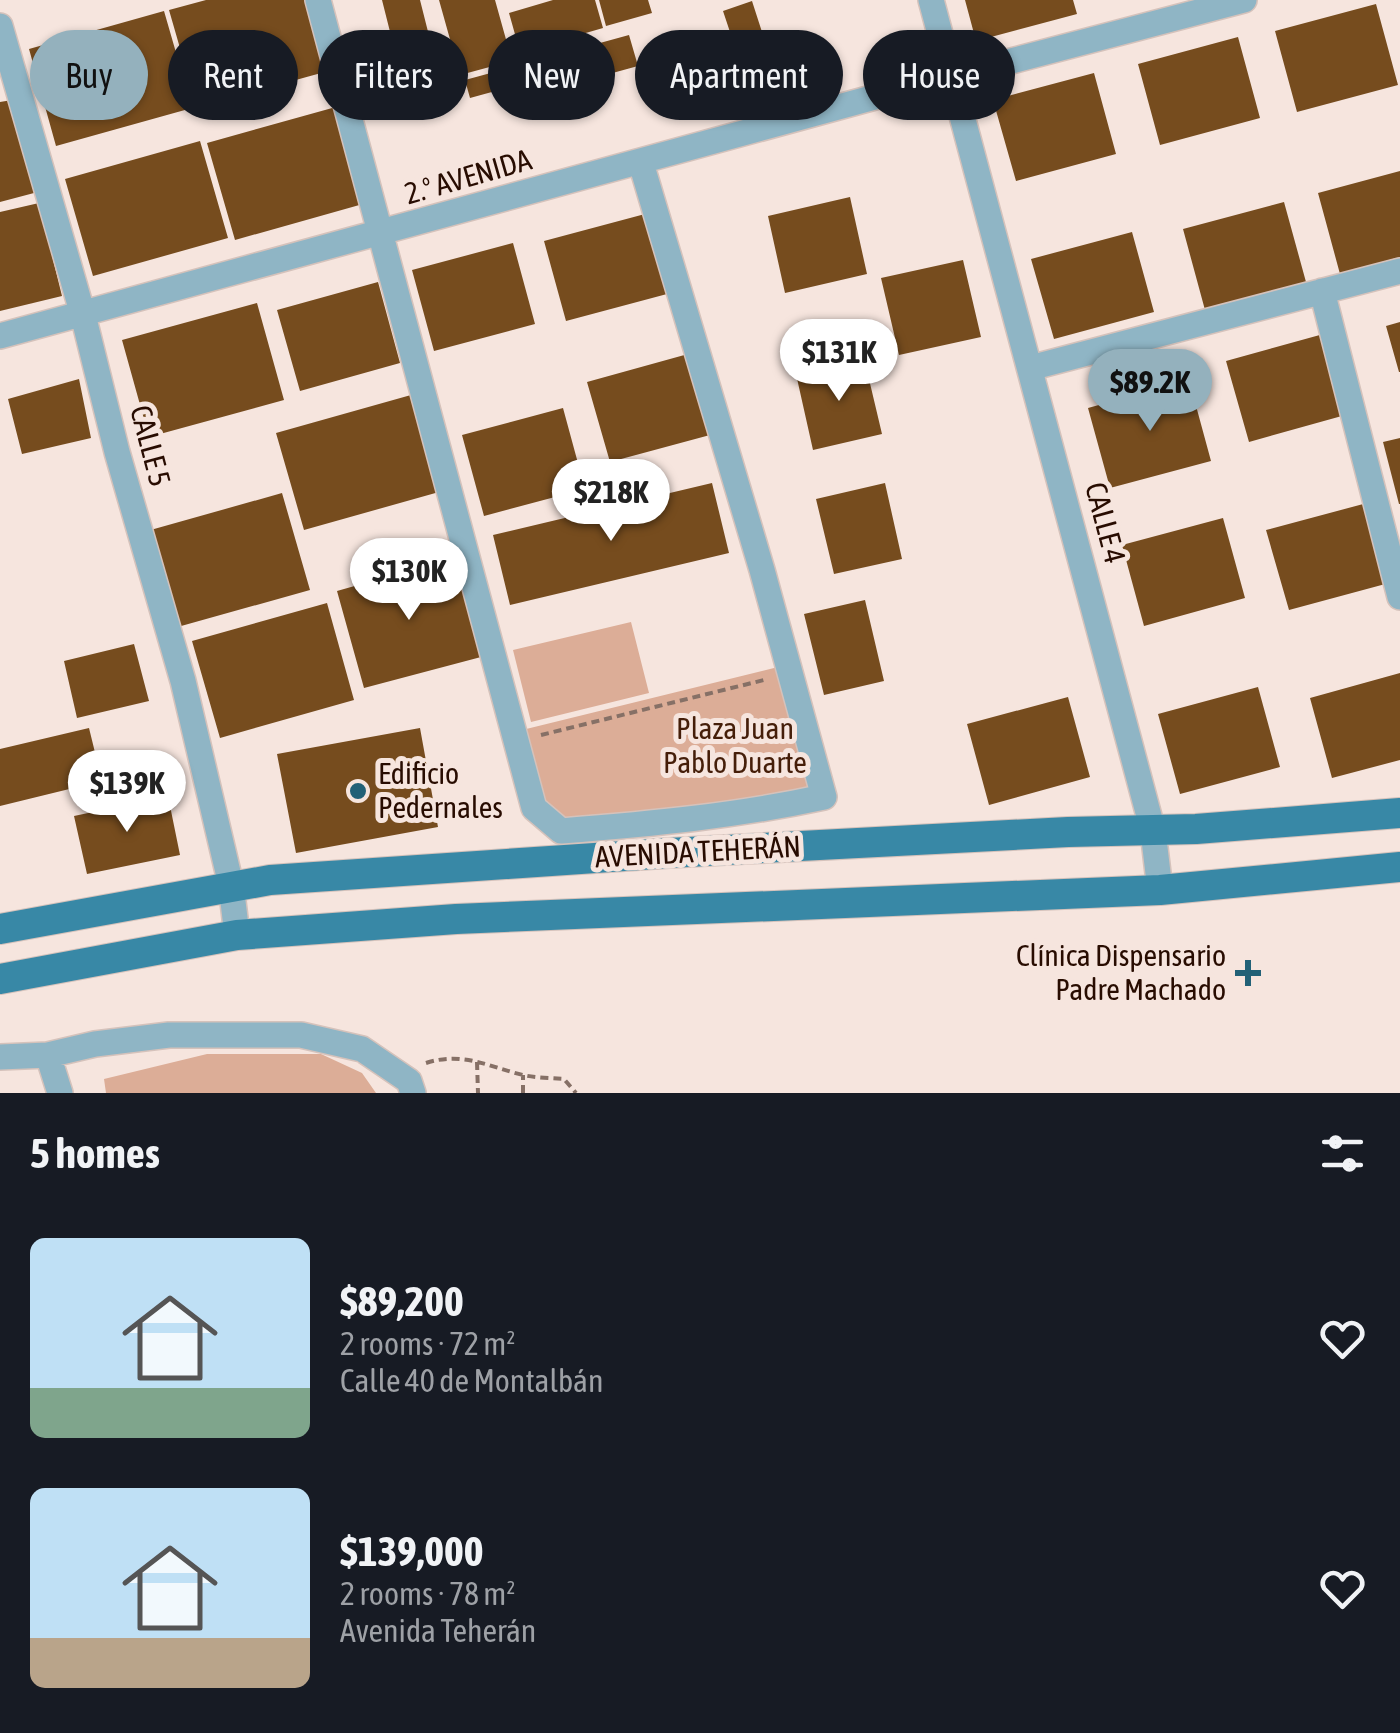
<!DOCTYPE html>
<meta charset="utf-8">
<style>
:root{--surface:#171b24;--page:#242831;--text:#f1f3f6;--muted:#9ea1a6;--accent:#94b1bd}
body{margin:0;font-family:"Asap Condensed",sans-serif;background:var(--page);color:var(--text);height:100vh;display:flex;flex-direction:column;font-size:38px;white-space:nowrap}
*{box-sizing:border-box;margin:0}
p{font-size:32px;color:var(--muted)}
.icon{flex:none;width:55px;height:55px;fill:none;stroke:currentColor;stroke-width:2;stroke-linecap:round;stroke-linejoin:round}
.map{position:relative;height:1093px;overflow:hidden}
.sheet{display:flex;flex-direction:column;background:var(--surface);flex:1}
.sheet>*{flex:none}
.guide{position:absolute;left:30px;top:30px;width:1340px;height:90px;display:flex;gap:20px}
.price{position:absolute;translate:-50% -85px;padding:0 22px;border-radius:35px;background:#fff;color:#222;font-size:32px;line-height:65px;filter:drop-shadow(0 2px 5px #0008)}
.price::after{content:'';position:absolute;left:50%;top:60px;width:30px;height:22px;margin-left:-15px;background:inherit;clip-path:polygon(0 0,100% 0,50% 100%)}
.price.active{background:var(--accent);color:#111}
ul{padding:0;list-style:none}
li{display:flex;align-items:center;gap:30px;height:250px;padding:0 30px}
li span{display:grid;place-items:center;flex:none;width:280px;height:200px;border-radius:15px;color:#555}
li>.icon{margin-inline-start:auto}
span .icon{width:120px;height:120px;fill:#fffc;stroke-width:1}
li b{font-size:42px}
h2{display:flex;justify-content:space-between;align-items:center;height:120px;padding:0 30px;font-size:42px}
.chip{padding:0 35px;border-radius:45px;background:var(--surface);box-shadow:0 2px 8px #0004;font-size:35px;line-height:90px}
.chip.active{background:var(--accent);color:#111}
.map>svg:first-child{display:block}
</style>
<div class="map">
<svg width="1400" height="1093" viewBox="0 0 1400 1093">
<rect width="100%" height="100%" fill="#f6e5de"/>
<path fill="#dcad97" d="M631,622L649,693L531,722L513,650Z
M786,665L824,797L561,831L534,808L514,732Z
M207,1054H321L362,1073L376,1093H106L104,1079Z"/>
<path fill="#764c1e" d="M206,0H312L332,70L197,107L169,10Z
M382,0H420L448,111L412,119Z
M439,0H495L512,61L460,75Z
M553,0H595L603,28L520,52L509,13Z
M599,0H648L652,13L606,26Z
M965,0H1073L1077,14L976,41Z
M752,1L762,32L733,41L723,11Z
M1376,4L1398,85L1297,112L1275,31Z
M164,11L192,108L56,146L29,49Z
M629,35L638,66L518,99L514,86L470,98L465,80Z
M1238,37L1260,118L1160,145L1138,64Z
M1094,73L1116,154L1016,181L993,100Z
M12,100L34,193L0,202V102Z
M343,105L370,202L235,240L207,143Z
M200,141L228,238L93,276L65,179Z
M1400,171V257L1340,274L1318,193Z
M850,197L867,274L785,293L768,216Z
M1284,202L1306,282L1205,310L1183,229Z
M39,203L62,296L0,311V212Z
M645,214L667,294L566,321L544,241Z
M1132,232L1154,312L1054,339L1031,259Z
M513,243L535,324L434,351L412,270Z
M963,260L981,337L899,355L881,278Z
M378,282L400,363L300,391L277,310Z
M257,303L284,400L149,437L122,340Z
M1400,322V372H1399L1386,326Z
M1327,333L1349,414L1249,442L1226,361Z
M688,354L710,435L610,462L587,382Z
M864,358L882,434L813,450L796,374Z
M79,379L91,438L22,454L8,399Z
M1189,380L1211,461L1110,488L1088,408Z
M411,395L439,492L304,530L276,433Z
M563,408L585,489L484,516L462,435Z
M1400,438V504H1399L1383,442Z
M712,483L729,553L510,605L493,535Z
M885,483L902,559L834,574L816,499Z
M282,493L310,590L174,628L147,531Z
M1367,503L1389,583L1289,610L1266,530Z
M1223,518L1245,598L1144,626L1122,545Z
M453,558L481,657L364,688L337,591Z
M865,600L884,681L824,695L804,614Z
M327,603L354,700L220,738L192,641Z
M134,644L149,701L77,718L64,661Z
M1400,673V760L1332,778L1310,698Z
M1258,687L1280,767L1180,794L1158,714Z
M1068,697L1090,777L989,805L967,724Z
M89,728L102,781L0,806V749Z
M420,728L438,827L296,853L277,754Z
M168,796L180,855L87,874L74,816Z"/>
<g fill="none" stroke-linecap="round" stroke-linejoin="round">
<defs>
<path id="minor" d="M318,0L534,808L561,831C650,824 736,816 824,797L762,570L641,163
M931,0L1153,831L1160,890
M0,26L83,315L117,452L183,681L231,885L237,935
M1322,291L1400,597
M0,336L897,91L1244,0
M1030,368L1400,271
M48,1055L60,1093
M0,1057L48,1055L95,1044L169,1035H301L362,1049L409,1081L413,1093"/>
<path id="major" d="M0,929L270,880L669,853L1068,832L1196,829L1400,813
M0,979L237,935L456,919L1160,890L1400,867"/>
</defs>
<use href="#minor" stroke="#d5c2bb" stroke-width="28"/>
<use href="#major" stroke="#d5c2bb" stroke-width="32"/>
<path stroke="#867066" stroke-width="4" stroke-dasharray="8 5" stroke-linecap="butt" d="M541,735L764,680
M477,1062L478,1093
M426,1063C463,1051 489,1067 523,1075C536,1078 551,1078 564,1079L576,1093
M523,1093V1075"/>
<use href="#minor" stroke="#8fb5c5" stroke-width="25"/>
<use href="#major" stroke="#3888a6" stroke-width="30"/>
</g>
<g fill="#226177" stroke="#f6e5de" stroke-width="4">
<circle cx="358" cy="791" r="10"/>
<path d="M1243 958h10v10h10v10h-10v10h-10v-10h-10v-10h10z"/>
</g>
<g text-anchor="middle" stroke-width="10" stroke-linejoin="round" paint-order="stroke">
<g font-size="30" fill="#280c01" stroke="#f6e5de">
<text transform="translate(468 177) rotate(-16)" y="10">2.° AVENIDA</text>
<text transform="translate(150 446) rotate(75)" y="10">CALLE 5</text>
<text transform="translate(1105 523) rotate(75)" y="10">CALLE 4</text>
<text transform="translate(698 852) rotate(-3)" y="10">AVENIDA TEHERÁN</text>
</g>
<g font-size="30" fill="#451e09" stroke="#f6e5de">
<text x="735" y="739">Plaza Juan<tspan x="735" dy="34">Pablo Duarte</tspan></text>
</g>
<g font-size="30" fill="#280c01" stroke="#f6e5de" text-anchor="start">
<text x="378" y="784">Edificio<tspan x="378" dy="34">Pedernales</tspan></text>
<text x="1226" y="966" text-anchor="end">Clínica Dispensario<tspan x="1226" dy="34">Padre Machado</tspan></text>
</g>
</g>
</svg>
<b class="price" style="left:839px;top:404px">$131K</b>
<b class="price active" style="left:1150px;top:434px">$89.2K</b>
<b class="price" style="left:611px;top:544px">$218K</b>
<b class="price" style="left:409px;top:623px">$130K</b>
<b class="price" style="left:127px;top:835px">$139K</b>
<div class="guide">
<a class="chip active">Buy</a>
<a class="chip">Rent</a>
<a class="chip">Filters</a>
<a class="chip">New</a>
<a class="chip">Apartment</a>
<a class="chip">House</a>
</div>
</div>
<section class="sheet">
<h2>5 homes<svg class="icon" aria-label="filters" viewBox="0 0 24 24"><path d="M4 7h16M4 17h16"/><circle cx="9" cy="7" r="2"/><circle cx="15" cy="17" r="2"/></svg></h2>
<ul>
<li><span style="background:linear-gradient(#bfe0f5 75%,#7fa58c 0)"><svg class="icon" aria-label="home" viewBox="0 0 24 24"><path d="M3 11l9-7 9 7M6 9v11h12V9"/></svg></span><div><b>$89,200</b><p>2 rooms · 72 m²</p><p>Calle 40 de Montalbán</p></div><svg class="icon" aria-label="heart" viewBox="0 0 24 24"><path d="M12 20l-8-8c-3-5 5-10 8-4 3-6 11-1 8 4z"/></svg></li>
<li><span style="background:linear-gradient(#bfe0f5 75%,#b9a48a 0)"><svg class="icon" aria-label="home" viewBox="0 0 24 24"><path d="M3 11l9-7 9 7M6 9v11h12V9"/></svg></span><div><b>$139,000</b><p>2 rooms · 78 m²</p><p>Avenida Teherán</p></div><svg class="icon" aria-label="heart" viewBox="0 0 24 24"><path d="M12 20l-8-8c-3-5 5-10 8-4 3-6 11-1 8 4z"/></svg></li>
</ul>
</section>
